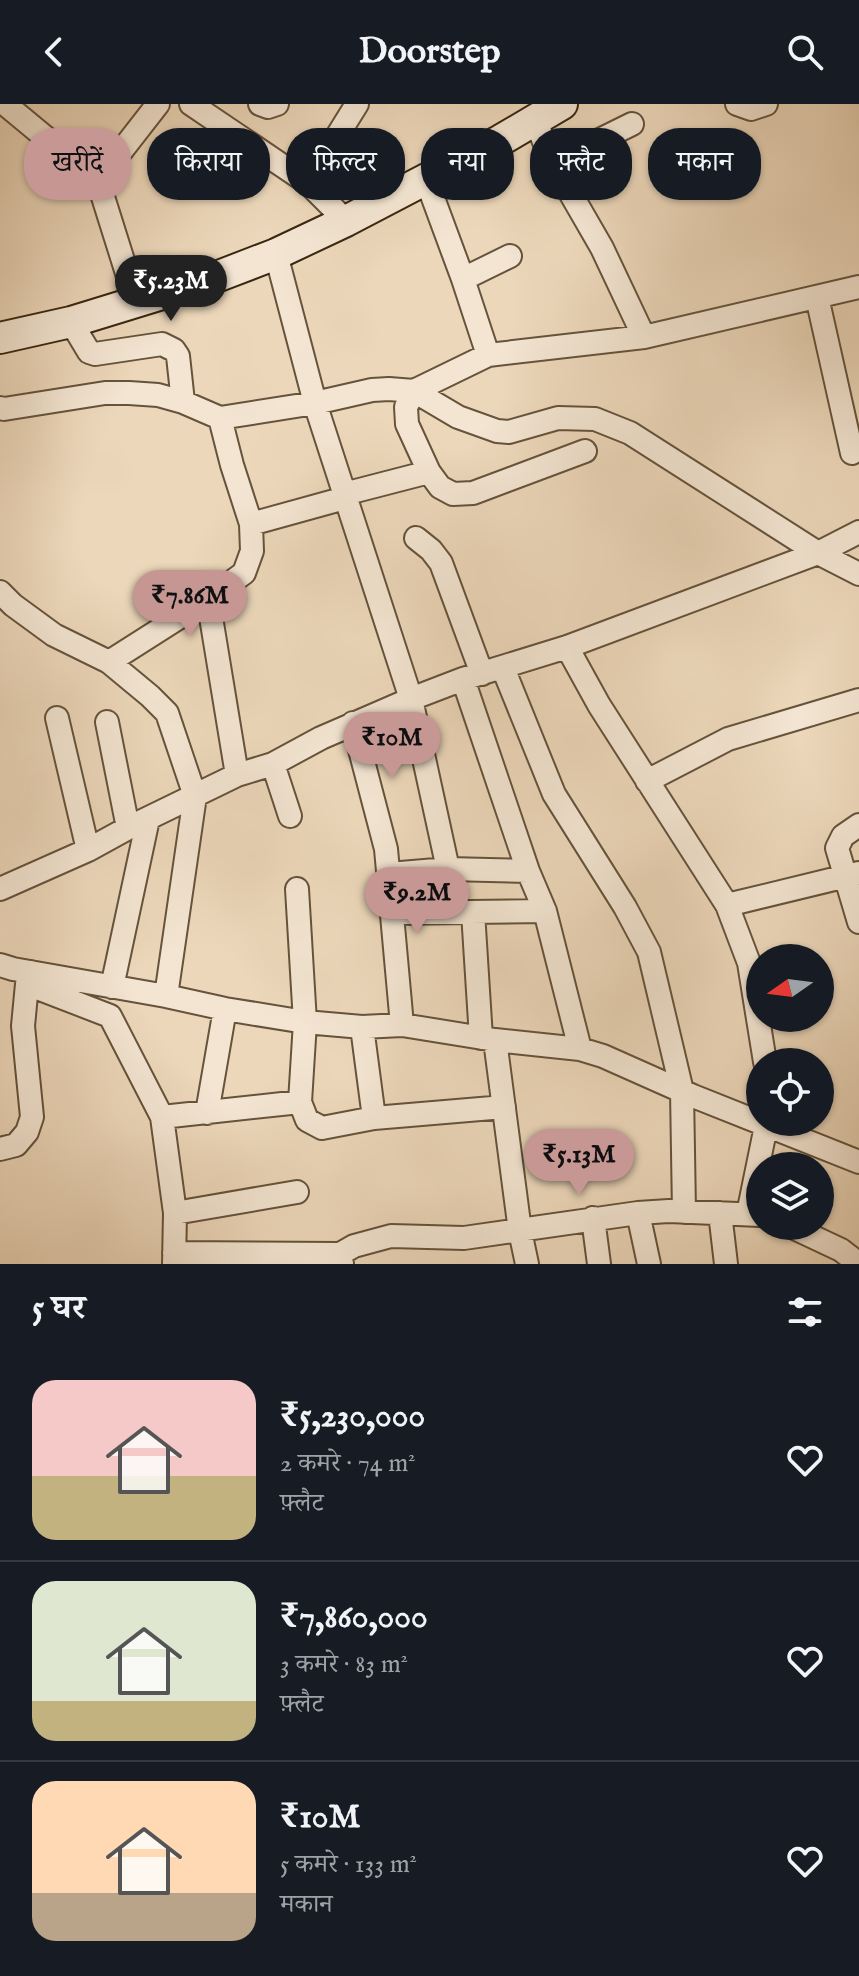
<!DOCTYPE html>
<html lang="hi">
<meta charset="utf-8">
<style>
:root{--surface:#171b24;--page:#20242c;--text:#f1f3f6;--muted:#9ea1a6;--line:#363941;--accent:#c59692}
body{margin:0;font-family:"IM FELL English","Noto Serif Devanagari",serif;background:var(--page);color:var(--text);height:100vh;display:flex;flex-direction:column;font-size:30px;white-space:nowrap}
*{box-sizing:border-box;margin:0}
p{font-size:26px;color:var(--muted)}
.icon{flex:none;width:44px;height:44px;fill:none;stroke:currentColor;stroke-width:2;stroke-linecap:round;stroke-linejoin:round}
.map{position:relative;height:1160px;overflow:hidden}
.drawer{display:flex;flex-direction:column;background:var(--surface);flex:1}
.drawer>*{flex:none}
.top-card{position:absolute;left:24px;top:24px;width:812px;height:72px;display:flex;gap:16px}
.needle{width:52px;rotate:256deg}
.buttons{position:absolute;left:746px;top:840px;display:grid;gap:16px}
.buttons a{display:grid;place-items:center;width:88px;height:88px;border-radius:50%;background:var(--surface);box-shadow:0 2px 6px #0004;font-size:40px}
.price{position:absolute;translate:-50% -68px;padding:0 18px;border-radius:28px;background:var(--accent);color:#111;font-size:26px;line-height:52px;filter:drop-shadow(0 2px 4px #0008)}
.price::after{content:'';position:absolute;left:50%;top:48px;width:24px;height:18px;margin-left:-12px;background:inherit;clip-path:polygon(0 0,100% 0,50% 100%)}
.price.selected{background:#222;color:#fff}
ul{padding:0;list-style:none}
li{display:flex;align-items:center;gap:24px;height:200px;padding:0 32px}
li+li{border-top:2px solid var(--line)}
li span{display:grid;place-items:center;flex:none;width:224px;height:160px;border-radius:24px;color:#555}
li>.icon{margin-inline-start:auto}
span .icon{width:96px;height:96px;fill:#fffc;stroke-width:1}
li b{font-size:34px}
h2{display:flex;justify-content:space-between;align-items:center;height:96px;padding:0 32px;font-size:34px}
.tag{padding:0 28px;border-radius:32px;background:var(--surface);box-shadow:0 2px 6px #0004;font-size:28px;line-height:72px}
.tag.selected{background:var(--accent);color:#111}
header{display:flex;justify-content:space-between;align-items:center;height:104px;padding:0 32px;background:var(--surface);font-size:36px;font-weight:700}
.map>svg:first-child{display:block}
</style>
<header><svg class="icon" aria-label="back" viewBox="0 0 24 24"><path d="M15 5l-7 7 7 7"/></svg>Doorstep<svg class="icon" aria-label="search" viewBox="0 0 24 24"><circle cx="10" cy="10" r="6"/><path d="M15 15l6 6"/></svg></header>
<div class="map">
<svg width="859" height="1160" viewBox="0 0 859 1160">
<rect width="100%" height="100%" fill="#ecd7ba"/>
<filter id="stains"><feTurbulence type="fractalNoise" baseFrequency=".0025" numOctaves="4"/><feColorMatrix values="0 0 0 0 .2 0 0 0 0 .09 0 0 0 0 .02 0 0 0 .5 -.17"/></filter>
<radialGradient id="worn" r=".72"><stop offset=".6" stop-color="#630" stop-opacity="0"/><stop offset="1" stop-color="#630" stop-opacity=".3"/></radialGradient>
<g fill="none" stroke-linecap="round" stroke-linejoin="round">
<defs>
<path id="street" d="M5,0L98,77L136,198
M191,0L308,79L346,117
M260,0L268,3L277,0
M737,0L751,5L766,0
M535,16L553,59L602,144L644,233
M553,59L632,20
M426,75L463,175L488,251
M98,77L158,0
M308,79L357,0
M276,150L315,299L411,595L448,765
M463,175L510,152
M817,193L852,349
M71,218L89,248L95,250L162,240L174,246L178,252L183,298
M0,304L4,305L105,289H129L158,291L183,298L220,314L315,299L372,286L389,285L414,287L458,313L497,327L509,328L558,314L595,315L630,329L818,449L859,470
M585,347L473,389L453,390L440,383L429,368L407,320L406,303L414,287L488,251L644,233L859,183
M344,390L429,368
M251,420L345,394
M416,434L431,446L441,459L482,570
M0,488L13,501L54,531L109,558L150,592L167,609L195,692L166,892
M208,495L237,671
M567,543L599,601L727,801L749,859L765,958
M109,558L208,495L244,469L252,447L251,420L232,361L220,314
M503,564L554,690L625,803L649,848L682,987L684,1108
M463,575L528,767L545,807L580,945
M57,614L88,746
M107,618L128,724
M353,619L386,745L402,921
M273,660L290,712
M647,677L728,635L859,596
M859,721L843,732L837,744L859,818
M389,770L448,765L528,767
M0,785L88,746L128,724L237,671L273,660L321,634L411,595L463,575L567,543L818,449L859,428
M727,801L859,769
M473,808L481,934
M392,809L545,807
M0,861L13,865L166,892L225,905L305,918L362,923L402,921L495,936L580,945L603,952L693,992L859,1058
M27,880L110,912L162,1013L300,998L305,918L297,785
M112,883L148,715
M362,923L374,1014
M495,936L520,1127L527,1160
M300,998L307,1016L322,1024L374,1014L504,1003
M207,1009L225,905
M162,1013L175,1109L174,1160
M0,1045L16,1041L27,1028L32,1013L23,922L27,880L31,868
M175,1109L297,1088
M638,1109L649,1160
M720,1109L726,1160
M748,1110L766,1022
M593,1114L599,1160
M790,1122L841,1146L859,1160
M174,1149L340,1150
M342,1160L340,1150L354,1142L391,1132L464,1134L638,1109L669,1107L760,1111"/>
<path id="secondary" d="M0,234L71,218L211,175L276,150L346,117L501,36L562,0"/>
</defs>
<use href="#street" stroke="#65533b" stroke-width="26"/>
<use href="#secondary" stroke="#382711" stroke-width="34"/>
<use href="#street" stroke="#f3e5d2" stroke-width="22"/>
<use href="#secondary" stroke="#f3e5d2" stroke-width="30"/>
</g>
<rect width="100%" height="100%" filter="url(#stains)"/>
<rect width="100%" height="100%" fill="url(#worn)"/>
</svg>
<div class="buttons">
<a><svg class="needle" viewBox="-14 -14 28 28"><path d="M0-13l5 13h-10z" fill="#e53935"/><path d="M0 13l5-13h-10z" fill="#9ea1a6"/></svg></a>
<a><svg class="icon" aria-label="locate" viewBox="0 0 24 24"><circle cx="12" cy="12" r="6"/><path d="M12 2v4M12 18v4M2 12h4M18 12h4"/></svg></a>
<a><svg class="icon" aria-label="layers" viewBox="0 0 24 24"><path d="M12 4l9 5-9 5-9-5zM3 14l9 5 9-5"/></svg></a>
</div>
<b class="price selected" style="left:171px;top:219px">₹5.23M</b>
<b class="price" style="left:190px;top:534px">₹7.86M</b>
<b class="price" style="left:392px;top:676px">₹10M</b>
<b class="price" style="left:417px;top:831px">₹9.2M</b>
<b class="price" style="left:579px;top:1093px">₹5.13M</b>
<div class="top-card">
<a class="tag selected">खरीदें</a>
<a class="tag">किराया</a>
<a class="tag">फ़िल्टर</a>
<a class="tag">नया</a>
<a class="tag">फ़्लैट</a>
<a class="tag">मकान</a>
</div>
</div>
<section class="drawer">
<h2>5 घर<svg class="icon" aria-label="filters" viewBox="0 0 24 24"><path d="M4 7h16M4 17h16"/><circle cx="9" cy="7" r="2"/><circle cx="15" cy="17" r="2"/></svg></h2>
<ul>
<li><span style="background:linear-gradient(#f6c9c9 60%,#c2b280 0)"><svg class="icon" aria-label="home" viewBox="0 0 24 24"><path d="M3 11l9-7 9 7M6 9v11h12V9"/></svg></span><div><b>₹5,230,000</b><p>2 कमरे · 74 m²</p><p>फ़्लैट</p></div><svg class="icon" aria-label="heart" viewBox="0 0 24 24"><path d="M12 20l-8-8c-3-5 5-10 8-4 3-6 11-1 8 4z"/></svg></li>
<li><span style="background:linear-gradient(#dfe7d0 75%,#c2b280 0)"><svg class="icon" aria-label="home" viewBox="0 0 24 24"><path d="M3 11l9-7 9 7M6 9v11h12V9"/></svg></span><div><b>₹7,860,000</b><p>3 कमरे · 83 m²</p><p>फ़्लैट</p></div><svg class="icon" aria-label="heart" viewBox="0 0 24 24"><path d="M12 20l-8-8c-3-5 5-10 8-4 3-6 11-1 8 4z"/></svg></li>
<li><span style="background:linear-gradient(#ffd9b3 70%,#b9a48a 0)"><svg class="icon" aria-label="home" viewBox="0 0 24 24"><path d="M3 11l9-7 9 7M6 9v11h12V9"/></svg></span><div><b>₹10M</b><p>5 कमरे · 133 m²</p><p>मकान</p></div><svg class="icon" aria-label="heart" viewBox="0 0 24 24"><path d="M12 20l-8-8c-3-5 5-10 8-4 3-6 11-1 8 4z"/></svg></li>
</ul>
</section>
